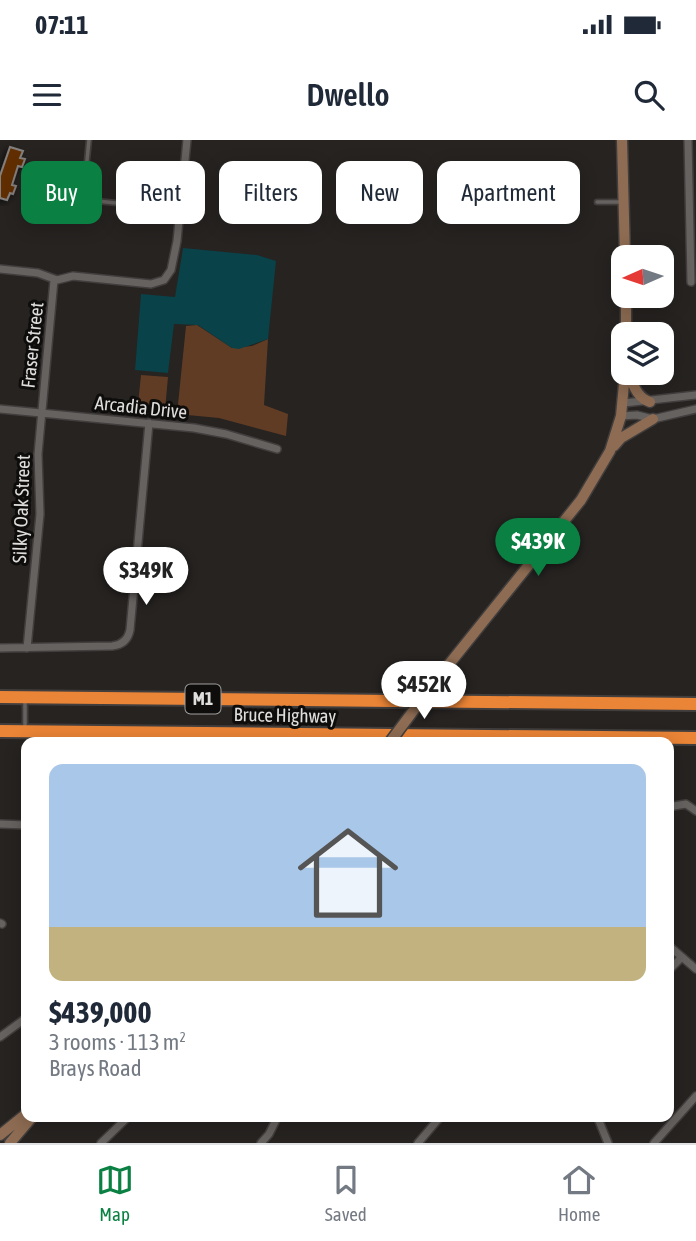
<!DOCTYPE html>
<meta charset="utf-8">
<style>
:root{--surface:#fff;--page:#f6f6f7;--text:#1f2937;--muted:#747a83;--line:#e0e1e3;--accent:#0b8043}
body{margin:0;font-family:"Asap Condensed",sans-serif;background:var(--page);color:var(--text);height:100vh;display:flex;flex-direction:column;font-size:26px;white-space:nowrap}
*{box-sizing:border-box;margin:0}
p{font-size:23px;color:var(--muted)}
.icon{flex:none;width:38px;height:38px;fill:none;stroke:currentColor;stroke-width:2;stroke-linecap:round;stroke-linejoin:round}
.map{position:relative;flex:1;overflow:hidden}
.side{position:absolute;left:21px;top:597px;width:653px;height:385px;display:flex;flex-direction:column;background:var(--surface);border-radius:14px;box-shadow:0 4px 18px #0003}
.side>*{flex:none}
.banner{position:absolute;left:21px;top:21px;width:654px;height:63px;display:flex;gap:14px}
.needle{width:46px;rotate:267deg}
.controls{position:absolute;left:611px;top:105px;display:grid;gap:14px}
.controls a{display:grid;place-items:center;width:63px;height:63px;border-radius:14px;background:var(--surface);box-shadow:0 4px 18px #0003;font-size:35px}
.price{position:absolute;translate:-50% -60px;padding:0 16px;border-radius:24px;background:#fff;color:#222;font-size:23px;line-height:46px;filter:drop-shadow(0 2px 4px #0008)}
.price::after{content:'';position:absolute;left:50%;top:42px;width:21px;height:16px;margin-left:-10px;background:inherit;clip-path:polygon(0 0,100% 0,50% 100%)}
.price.active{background:var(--accent);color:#fff}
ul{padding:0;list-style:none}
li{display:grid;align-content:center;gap:14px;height:371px;padding:0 28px}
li+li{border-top:2px solid var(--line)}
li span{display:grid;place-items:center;height:217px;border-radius:14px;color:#555}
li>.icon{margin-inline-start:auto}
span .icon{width:126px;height:126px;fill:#fffc;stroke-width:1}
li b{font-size:30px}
.pill{padding:0 24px;border-radius:14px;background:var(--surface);box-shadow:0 4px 18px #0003;font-size:24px;line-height:63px}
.pill.active{background:var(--accent);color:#fff}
.status{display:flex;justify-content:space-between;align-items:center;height:49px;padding:0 35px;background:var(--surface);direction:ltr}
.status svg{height:19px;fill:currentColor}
header{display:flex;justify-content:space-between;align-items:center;height:91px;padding:0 28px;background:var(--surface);font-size:32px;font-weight:600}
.tabs{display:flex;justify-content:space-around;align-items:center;height:98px;border-top:2px solid var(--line);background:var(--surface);font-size:19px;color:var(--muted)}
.tabs a{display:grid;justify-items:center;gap:4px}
.tabs .active{color:var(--accent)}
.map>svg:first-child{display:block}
</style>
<div class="status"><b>07:11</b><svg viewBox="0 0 49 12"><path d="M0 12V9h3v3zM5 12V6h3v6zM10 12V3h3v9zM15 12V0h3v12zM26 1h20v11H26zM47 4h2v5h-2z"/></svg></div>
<header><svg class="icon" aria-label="menu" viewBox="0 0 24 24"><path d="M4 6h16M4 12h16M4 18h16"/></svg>Dwello<svg class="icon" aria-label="search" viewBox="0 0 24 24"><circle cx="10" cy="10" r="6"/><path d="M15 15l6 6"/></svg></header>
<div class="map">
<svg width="696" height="1003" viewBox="0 0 696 1003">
<defs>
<filter id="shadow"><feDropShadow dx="-3" dy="3" stdDeviation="3.5" flood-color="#0009"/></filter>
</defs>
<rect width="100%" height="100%" fill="#262321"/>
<path fill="#603c24" d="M197,185L232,208L252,206L268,199L264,265L288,274L286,296L219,278L177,274L186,186Z
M141,235L168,237L165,270L158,277L137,274Z"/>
<path fill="#094248" d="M183,108L257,115L276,121L268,199L239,209L232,208L198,185L174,184L168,233L135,230L141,154L175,157Z"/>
<path fill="#612d00" stroke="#837f7d" stroke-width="2" filter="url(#shadow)" d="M10,7L23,11L20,18L25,19L22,27L18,26L12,45L16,46L13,54L10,53L7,60L0,58V36Z"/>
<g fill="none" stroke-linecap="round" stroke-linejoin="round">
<defs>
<path id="service" d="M58,57L155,67
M83,60L89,0
M597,62H622
M25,589V562"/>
<path id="minor" d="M688,0L691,142
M0,129L38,133L57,140L73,136L151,144L164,140L171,130L177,101L187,0
M624,263L696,255
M0,269L194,288L226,294L277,309
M621,276L637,275L653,279L696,269
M0,508L112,506C122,505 128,500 130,490L149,283
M27,508L40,374L38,314L54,140
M668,667L686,664L696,671
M0,684L26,685
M0,783L2,784
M668,805L696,829
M668,831L682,817
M0,897L26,878
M597,976L608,1003
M101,1003L129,976
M261,1003L269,994L278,976
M418,1003L441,976
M654,1003L696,956"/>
<path id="secondary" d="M622,0L625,117
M626,194V156
M628,233C634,245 636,257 650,262
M614,306L621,298L653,279
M434,543L581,360L610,311L621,276L625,233
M0,995L26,974
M10,1003L33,976"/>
<path id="motorway" d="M0,557L696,564
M0,591L696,598"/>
</defs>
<use href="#service" stroke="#413e3d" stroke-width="7"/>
<use href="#minor" stroke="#413e3d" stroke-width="10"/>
<use href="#secondary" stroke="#413e3d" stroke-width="13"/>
<use href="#motorway" stroke="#413e3d" stroke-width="16"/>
<use href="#service" stroke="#666260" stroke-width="3.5"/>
<use href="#minor" stroke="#666260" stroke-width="7"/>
<use href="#secondary" stroke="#8e6c53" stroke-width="10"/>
<use href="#motorway" stroke="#ea8436" stroke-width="12"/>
<defs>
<path id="secondary-bridge" d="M390,602L434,543"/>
</defs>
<use href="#secondary-bridge" stroke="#413e3d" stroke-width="13" stroke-linecap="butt"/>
<use href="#secondary-bridge" stroke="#8e6c53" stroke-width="10"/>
</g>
<g text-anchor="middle" stroke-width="6" stroke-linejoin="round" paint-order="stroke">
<rect fill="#0e0d0c" stroke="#a19f9e" stroke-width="2" x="185.5" y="544.5" width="35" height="29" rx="5"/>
<g font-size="18" font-weight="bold" fill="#e0dedc">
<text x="203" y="565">M1</text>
</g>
<g font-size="19" fill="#e0dedc" stroke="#0e0d0c">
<text transform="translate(32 205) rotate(-84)" y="7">Fraser Street</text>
<text transform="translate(141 267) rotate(6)" y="7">Arcadia Drive</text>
<text transform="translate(21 369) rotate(-88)" y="7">Silky Oak Street</text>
<text transform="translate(285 575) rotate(1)" y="7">Bruce Highway</text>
</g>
</g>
</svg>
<div class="controls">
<a><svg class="needle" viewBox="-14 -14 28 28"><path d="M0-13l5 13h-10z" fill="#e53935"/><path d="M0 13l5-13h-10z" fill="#747a83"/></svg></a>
<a><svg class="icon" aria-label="layers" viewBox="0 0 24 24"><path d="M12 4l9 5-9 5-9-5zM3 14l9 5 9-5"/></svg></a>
</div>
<b class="price active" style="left:538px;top:438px">$439K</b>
<b class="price" style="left:146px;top:467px">$349K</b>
<b class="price" style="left:424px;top:581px">$452K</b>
<div class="banner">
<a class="pill active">Buy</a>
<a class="pill">Rent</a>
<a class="pill">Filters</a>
<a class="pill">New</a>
<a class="pill">Apartment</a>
</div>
<section class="side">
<ul>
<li><span style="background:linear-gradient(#a9c7e8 75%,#c2b280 0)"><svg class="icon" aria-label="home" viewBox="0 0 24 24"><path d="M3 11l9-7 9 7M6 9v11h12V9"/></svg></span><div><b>$439,000</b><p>3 rooms · 113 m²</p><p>Brays Road</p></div></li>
</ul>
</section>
</div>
<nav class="tabs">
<a class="active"><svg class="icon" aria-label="map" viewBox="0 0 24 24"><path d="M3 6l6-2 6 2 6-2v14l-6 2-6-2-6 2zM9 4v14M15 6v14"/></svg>Map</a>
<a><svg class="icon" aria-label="saved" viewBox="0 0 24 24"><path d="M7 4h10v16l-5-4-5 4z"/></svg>Saved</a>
<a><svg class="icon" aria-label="home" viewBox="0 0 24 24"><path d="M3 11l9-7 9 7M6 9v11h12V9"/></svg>Home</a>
</nav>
